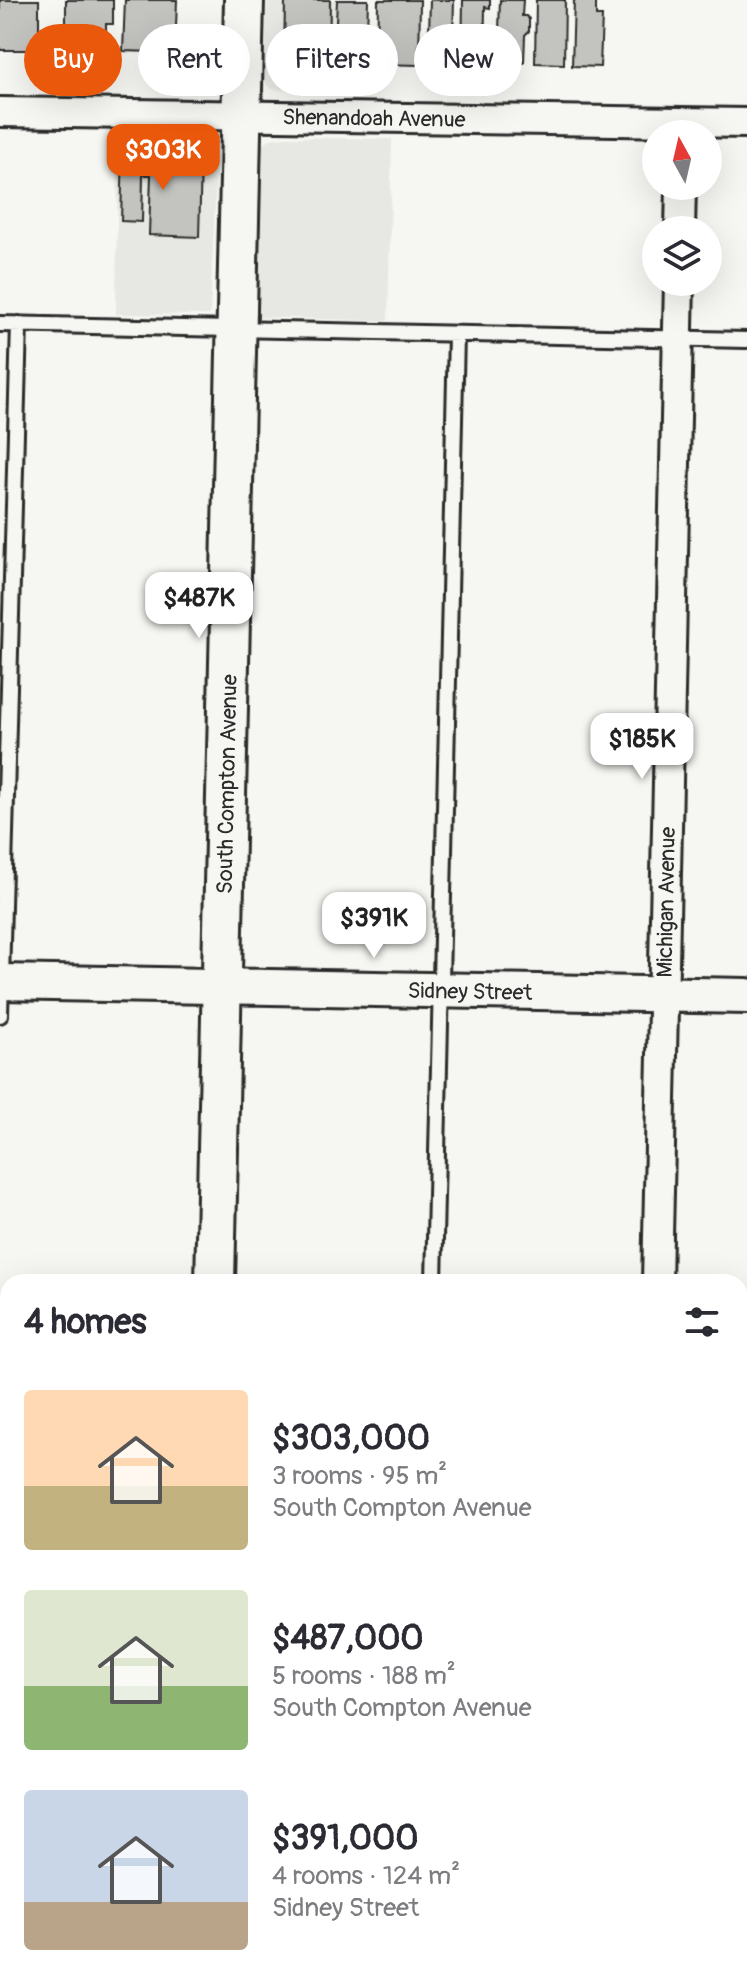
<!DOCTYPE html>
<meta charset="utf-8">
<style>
:root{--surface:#fff;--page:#f7f7f7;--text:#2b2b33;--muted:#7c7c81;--accent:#ea580c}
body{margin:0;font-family:Pangolin,sans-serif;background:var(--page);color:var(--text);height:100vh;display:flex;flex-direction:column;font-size:30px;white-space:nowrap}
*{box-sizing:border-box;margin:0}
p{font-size:26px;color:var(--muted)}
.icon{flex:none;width:44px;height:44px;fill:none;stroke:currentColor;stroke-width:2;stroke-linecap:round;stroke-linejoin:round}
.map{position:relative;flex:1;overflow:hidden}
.details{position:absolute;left:0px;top:1274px;width:748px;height:714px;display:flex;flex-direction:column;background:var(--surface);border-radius:24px 24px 0 0;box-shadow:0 8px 32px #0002}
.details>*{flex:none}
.guide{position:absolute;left:24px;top:24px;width:700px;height:72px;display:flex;gap:16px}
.needle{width:52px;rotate:352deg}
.buttons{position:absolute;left:642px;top:120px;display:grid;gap:16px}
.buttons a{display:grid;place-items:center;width:80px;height:80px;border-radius:50%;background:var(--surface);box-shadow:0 8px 32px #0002;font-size:40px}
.price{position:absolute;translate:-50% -68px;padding:0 18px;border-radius:16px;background:#fff;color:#222;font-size:26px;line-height:52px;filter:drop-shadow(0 2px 4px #0008)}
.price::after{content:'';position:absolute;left:50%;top:48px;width:24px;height:18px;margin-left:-12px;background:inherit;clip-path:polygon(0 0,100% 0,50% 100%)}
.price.current{background:var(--accent);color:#fff}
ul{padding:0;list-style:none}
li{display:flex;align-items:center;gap:24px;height:200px;padding:0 24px}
li span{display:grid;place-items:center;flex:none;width:224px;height:160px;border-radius:8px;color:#555}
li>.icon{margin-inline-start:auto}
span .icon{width:96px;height:96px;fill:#fffc;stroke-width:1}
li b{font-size:34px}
h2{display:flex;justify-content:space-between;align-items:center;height:96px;padding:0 24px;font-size:34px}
.pill{padding:0 28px;border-radius:36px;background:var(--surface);box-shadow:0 8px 32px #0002;font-size:28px;line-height:72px}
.pill.current{background:var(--accent);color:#fff}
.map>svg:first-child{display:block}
</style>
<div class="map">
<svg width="747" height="1987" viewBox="0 0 747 1987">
<rect width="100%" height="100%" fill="#f6f6f2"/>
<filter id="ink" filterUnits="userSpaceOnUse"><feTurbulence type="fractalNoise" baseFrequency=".0125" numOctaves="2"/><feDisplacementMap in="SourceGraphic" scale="16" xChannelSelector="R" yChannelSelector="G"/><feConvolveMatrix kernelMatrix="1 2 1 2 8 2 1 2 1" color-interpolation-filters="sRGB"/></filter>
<g filter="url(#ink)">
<path fill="#e7e7e3" d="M267,0H335L333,93L271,89L267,85L265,77Z
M118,136L206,139L214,148L217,159L210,315L116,314Z
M286,137L392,139L388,321L258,317L262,146L270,139Z
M740,1512L747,1513V1679H740Z"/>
<path fill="#c3c3c0" stroke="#2b2b2b" stroke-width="2" d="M0,0H39V50H0Z
M66,0H113V24H106V55H66Z
M125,0H177L175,53L171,57L159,58L154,52L123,51Z
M285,0H330L329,64L284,63Z
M337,0H368L366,65L334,64Z
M378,0H420L419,65L377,64Z
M430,0H454L453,37H446V66H428Z
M463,0H490V8L485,7L484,66H462Z
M500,0H523L522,16H526L529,19V31L525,35L524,63L498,62Z
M536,0H565L564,64L535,63Z
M574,0H596V16H602L600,67L572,66Z
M123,151L194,153L201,162L199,237L149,235L151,175H143L142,222L121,221Z
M681,1980H719L718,1987H680Z"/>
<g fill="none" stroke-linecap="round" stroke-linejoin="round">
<defs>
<path id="service" d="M0,324L747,340
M0,1015L19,324
M434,1282L456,335
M0,1644H8"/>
<g id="minor">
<path id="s1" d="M0,112L747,123"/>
<path d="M680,230L681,186"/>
<path id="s2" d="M657,1282L679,282"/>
<path d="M0,1857H8"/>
<path d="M740,1868L747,1869"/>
<path d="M642,1987V1980"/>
</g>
<g id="tertiary">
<path id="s3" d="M0,982L747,996"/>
</g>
<g id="secondary">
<path id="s4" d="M215,1282L244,0"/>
<path d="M200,1987V1980"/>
</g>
</defs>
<use href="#service" stroke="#2b2b2b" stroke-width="20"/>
<use href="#minor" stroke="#2b2b2b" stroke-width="34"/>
<use href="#tertiary" stroke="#2b2b2b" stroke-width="40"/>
<use href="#secondary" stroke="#2b2b2b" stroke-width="44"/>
<use href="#service" stroke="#f6f6f2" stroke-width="14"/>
<use href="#minor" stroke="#f6f6f2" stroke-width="28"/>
<use href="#tertiary" stroke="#f6f6f2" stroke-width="34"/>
<use href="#secondary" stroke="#f6f6f2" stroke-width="38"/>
</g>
</g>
<g text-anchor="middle" stroke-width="6" stroke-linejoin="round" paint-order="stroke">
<g font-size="22" fill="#2b2b2b" stroke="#f6f6f2">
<text dy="8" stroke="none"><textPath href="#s1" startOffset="374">Shenandoah Avenue</textPath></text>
<text dy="8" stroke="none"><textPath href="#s4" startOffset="498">South Compton Avenue</textPath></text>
<text dy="8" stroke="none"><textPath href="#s2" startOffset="380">Michigan Avenue</textPath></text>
<text dy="8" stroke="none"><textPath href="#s3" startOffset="470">Sidney Street</textPath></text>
</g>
</g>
</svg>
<div class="buttons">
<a><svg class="needle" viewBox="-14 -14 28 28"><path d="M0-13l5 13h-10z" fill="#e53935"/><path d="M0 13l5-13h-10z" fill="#7c7c81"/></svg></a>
<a><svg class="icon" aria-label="layers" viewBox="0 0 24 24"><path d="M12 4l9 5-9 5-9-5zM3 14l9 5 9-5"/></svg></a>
</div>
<b class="price current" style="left:163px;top:192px">$303K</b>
<b class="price" style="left:199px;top:640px">$487K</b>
<b class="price" style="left:642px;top:781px">$185K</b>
<b class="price" style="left:374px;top:960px">$391K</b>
<div class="guide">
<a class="pill current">Buy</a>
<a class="pill">Rent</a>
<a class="pill">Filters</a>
<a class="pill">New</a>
</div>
<section class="details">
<h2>4 homes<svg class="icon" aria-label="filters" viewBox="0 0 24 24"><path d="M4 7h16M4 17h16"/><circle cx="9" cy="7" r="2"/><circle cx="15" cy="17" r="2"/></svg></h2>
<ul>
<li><span style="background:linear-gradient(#ffd9b3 60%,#c2b280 0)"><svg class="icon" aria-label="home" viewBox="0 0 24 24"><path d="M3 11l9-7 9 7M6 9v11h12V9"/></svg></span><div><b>$303,000</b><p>3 rooms · 95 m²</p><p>South Compton Avenue</p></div></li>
<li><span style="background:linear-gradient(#dfe7d0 60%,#8fb573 0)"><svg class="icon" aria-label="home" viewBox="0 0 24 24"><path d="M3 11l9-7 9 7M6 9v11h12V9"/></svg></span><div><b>$487,000</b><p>5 rooms · 188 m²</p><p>South Compton Avenue</p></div></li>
<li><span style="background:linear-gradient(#c9d6e8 70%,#b9a48a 0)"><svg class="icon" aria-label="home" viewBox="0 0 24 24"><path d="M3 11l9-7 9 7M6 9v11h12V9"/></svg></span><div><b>$391,000</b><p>4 rooms · 124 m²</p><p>Sidney Street</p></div></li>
</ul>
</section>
</div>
